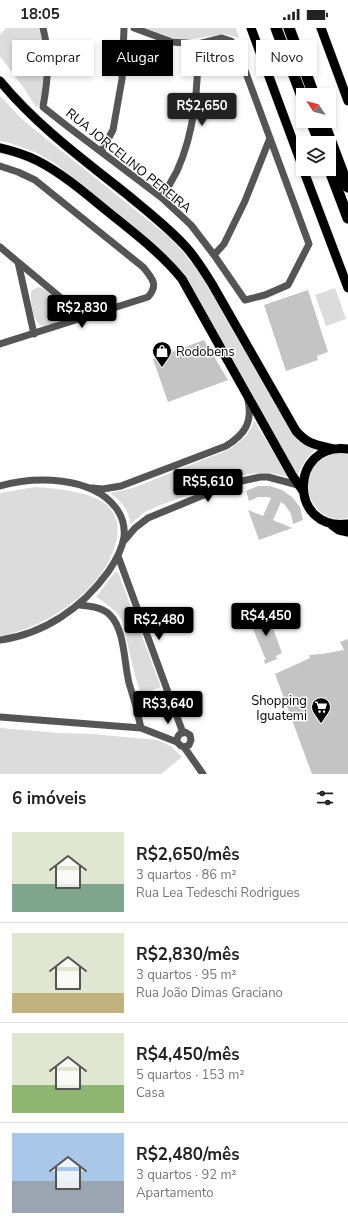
<!DOCTYPE html>
<html lang="pt">
<meta charset="utf-8">
<style>
:root{--surface:#fff;--page:#f6f6f6;--text:#222;--muted:#767676;--line:#e0e0e0;--accent:#000}
body{margin:0;font-family:"Nunito Sans",sans-serif;background:var(--page);color:var(--text);height:100vh;display:flex;flex-direction:column;font-size:15px;white-space:nowrap}
*{box-sizing:border-box;margin:0}
p{font-size:13px;color:var(--muted)}
.icon{flex:none;width:22px;height:22px;fill:none;stroke:currentColor;stroke-width:2;stroke-linecap:round;stroke-linejoin:round}
.map{position:relative;height:746px;overflow:hidden}
.panel{display:flex;flex-direction:column;background:var(--surface);flex:1}
.panel>*{flex:none}
.top-card{position:absolute;left:12px;top:12px;width:324px;height:36px;display:flex;gap:8px}
.needle{width:26px;rotate:305deg}
.tools{position:absolute;left:296px;top:60px;display:grid;gap:8px}
.tools a{display:grid;place-items:center;width:40px;height:40px;border-radius:0px;background:var(--surface);box-shadow:0 2px 6px #0003;font-size:20px}
.price{position:absolute;translate:-50% -34px;padding:0 9px;border-radius:4px;background:var(--accent);color:#fff;font-size:13px;line-height:26px;filter:drop-shadow(0 1px 2px #0008)}
.price::after{content:'';position:absolute;left:50%;top:24px;width:12px;height:9px;margin-left:-6px;background:inherit;clip-path:polygon(0 0,100% 0,50% 100%)}
.price.on{background:#222;color:#fff}
ul{padding:0;list-style:none}
li{display:flex;align-items:center;gap:12px;height:100px;padding:0 12px}
li+li{border-top:1px solid var(--line)}
li span{display:grid;place-items:center;flex:none;width:112px;height:80px;border-radius:0px;color:#555}
li>.icon{margin-inline-start:auto}
span .icon{width:48px;height:48px;fill:#fffc;stroke-width:1}
li b{font-size:17px}
h2{display:flex;justify-content:space-between;align-items:center;height:48px;padding:0 12px;font-size:17px}
.pill{padding:0 14px;border-radius:0px;background:var(--surface);box-shadow:0 2px 6px #0003;font-size:14px;line-height:36px}
.pill.on{background:var(--accent);color:#fff}
.status{display:flex;justify-content:space-between;align-items:center;height:28px;padding:0 20px;background:var(--surface);direction:ltr}
.status svg{height:11px;fill:currentColor}
.map>svg:first-child{display:block}
</style>
<div class="status"><b>18:05</b><svg viewBox="0 0 49 12"><path d="M0 12V9h3v3zM5 12V6h3v6zM10 12V3h3v9zM15 12V0h3v12zM26 1h20v11H26zM47 4h2v5h-2z"/></svg></div>
<div class="map">
<svg width="348" height="746" viewBox="0 0 348 746">
<rect width="100%" height="100%" fill="#fff"/>
<path fill="#dcdcdc" d="M6,0H39C46,26 45,50 41,76L36,79L23,59L0,28V7Z
M145,0H236L239,10L224,6L186,12L173,10Z
M0,68L24,93L169,209L183,224L199,244L274,374L298,413L306,418L316,421L307,430L297,447L210,292L188,256L102,175L56,136L37,125L10,115L0,113Z
M38,259L44,261L65,279V287C63,293 59,294 53,296C50,296 47,298 44,298C33,298 30,271 31,263Z
M335,260L346,291L326,298L315,267Z
M254,392L288,449C271,444 257,444 239,448L158,478L145,484L130,496C130,483 121,473 110,465L133,460L228,422C241,413 249,408 254,392Z
M337,425L348,426V490C307,499 289,437 337,425Z
M35,459C54,460 94,464 108,478C116,486 119,498 117,509C109,559 47,600 0,608V465Z
M115,544H118L161,659L141,666L135,648L122,592C115,581 107,576 96,569Z
M0,700L60,705L92,706L157,712L169,717L182,729L161,746H0Z"/>
<path fill="#c4c4c4" d="M308,262L328,324L317,328L318,332L286,343L264,277Z
M204,312L228,352L168,374L153,331Z
M258,458H270L282,462L292,469L300,479L303,492L293,496L291,486L285,477L281,474L273,492L292,500L259,512L248,482L263,488L271,470L267,469H258L249,473L246,463Z
M267,584L282,625L276,628L277,631L265,636L264,632H266L250,594L255,592L254,590Z
M348,611V746H312L275,646L310,630L309,627L322,626L344,622L340,614Z"/>
<g fill="none" stroke-linecap="round" stroke-linejoin="round">
<defs>
<path id="major" d="M251,0L303,140
M321,0L348,73
M0,53C37,98 84,132 129,168C148,184 169,200 186,219C196,230 204,243 212,256L296,403C308,417 317,417 334,421
M0,120C13,123 26,127 38,133C63,146 85,165 107,183C133,204 161,225 182,251L292,447L303,463
M303,141L348,260
M348,421C289,413 288,504 348,496
M332,497L339,502L348,504"/>
<path id="highway" d="M276,0L303,71
M289,0L314,67
M311,93L320,115
M323,93L348,159
M329,140L348,190"/>
</defs>
<use href="#major" stroke="#dbdbdb" stroke-width="10"/>
<use href="#highway" stroke="#dbdbdb" stroke-width="12"/>
<path stroke="#555" stroke-width="7" d="M43,0C50,28 48,51 43,79L67,98L162,170L191,197L214,227L245,272L265,267L288,257L309,216L236,18L231,13L222,10L198,16L172,14L134,0
M101,124L113,102L122,51L124,0
M0,138L18,144L35,152L143,239C152,250 159,257 148,269L0,316
M162,170C167,161 172,152 177,143C195,103 198,60 198,16
M0,219L85,290
M214,227L224,216L245,173L270,110
M18,234L34,306
M0,458C35,448 92,448 116,480C122,488 125,499 124,509C122,522 115,534 108,544C82,580 44,606 0,612
M92,460L103,461L121,458L226,418C244,407 253,395 248,372
M123,514L135,500L148,490L233,455L260,449H268L298,457
M118,528L183,705
M78,577C89,578 102,579 110,587C125,602 124,635 129,655C134,670 138,685 141,700
M0,689L141,700L177,714
M184,719L189,717L191,712L190,707L185,704C179,705 177,708 177,714L181,718L184,719L203,746"/>
<use href="#major" stroke="#000" stroke-width="9"/>
<use href="#highway" stroke="#000" stroke-width="11"/>
</g>
<defs>
<symbol id="shop-pin" viewBox="-11 -11 22 30"><path d="M0 17L-7.5 6A9.5 9.5 0 1 1 7.5 6Z" fill="#000" stroke="#fff"/><path d="M-5-2.5h2.3a2.7 3.5 0 0 1 5.4 0H5L5.5 6h-11ZM-1.5-2.5h3a1.5 2.3 0 0 0-3 0Z" fill="#fff"/></symbol>
<symbol id="supermarket-pin" viewBox="-11 -11 22 30"><path d="M0 17L-7.5 6A9.5 9.5 0 1 1 7.5 6Z" fill="#000" stroke="#fff"/><path d="M-6-5.5h2.5l.6 2H6L4.5 2H-2.5L-4.4-4H-6ZM-1.5 3.2a1.3 1.3 0 1 0 .1 0ZM3 3.2a1.3 1.3 0 1 0 .1 0Z" fill="#fff"/></symbol>
</defs>
<g fill-rule="evenodd">
<use href="#shop-pin" x="151" y="312" width="22" height="30"/>
<use href="#supermarket-pin" x="310" y="668" width="22" height="30"/>
</g>
<g text-anchor="middle" stroke-width="3" stroke-linejoin="round" paint-order="stroke">
<g font-size="13" fill="#000" stroke="#fff">
<text transform="translate(129 132) rotate(39)" y="5">RUA JORCELINO PEREIRA</text>
</g>
<g font-size="13" fill="#000" stroke="#fff" text-anchor="start">
<text x="176" y="328">Rodobens</text>
<text x="307" y="677" text-anchor="end">Shopping<tspan x="307" dy="15">Iguatemi</tspan></text>
</g>
</g>
</svg>
<div class="tools">
<a><svg class="needle" viewBox="-14 -14 28 28"><path d="M0-13l5 13h-10z" fill="#e53935"/><path d="M0 13l5-13h-10z" fill="#767676"/></svg></a>
<a><svg class="icon" aria-label="layers" viewBox="0 0 24 24"><path d="M12 4l9 5-9 5-9-5zM3 14l9 5 9-5"/></svg></a>
</div>
<b class="price on" style="left:202px;top:99px">R$2,650</b>
<b class="price" style="left:82px;top:301px">R$2,830</b>
<b class="price" style="left:208px;top:475px">R$5,610</b>
<b class="price" style="left:266px;top:609px">R$4,450</b>
<b class="price" style="left:159px;top:613px">R$2,480</b>
<b class="price" style="left:168px;top:697px">R$3,640</b>
<div class="top-card">
<a class="pill">Comprar</a>
<a class="pill on">Alugar</a>
<a class="pill">Filtros</a>
<a class="pill">Novo</a>
</div>
</div>
<section class="panel">
<h2>6 imóveis<svg class="icon" aria-label="filters" viewBox="0 0 24 24"><path d="M4 7h16M4 17h16"/><circle cx="9" cy="7" r="2"/><circle cx="15" cy="17" r="2"/></svg></h2>
<ul>
<li><span style="background:linear-gradient(#dfe7d0 65%,#7fa58c 0)"><svg class="icon" aria-label="home" viewBox="0 0 24 24"><path d="M3 11l9-7 9 7M6 9v11h12V9"/></svg></span><div><b>R$2,650/mês</b><p>3 quartos · 86 m²</p><p>Rua Lea Tedeschi Rodrigues</p></div></li>
<li><span style="background:linear-gradient(#dfe7d0 75%,#c2b280 0)"><svg class="icon" aria-label="home" viewBox="0 0 24 24"><path d="M3 11l9-7 9 7M6 9v11h12V9"/></svg></span><div><b>R$2,830/mês</b><p>3 quartos · 95 m²</p><p>Rua João Dimas Graciano</p></div></li>
<li><span style="background:linear-gradient(#dfe7d0 65%,#8fb573 0)"><svg class="icon" aria-label="home" viewBox="0 0 24 24"><path d="M3 11l9-7 9 7M6 9v11h12V9"/></svg></span><div><b>R$4,450/mês</b><p>5 quartos · 153 m²</p><p>Casa</p></div></li>
<li><span style="background:linear-gradient(#a9c7e8 60%,#9aa5b1 0)"><svg class="icon" aria-label="home" viewBox="0 0 24 24"><path d="M3 11l9-7 9 7M6 9v11h12V9"/></svg></span><div><b>R$2,480/mês</b><p>3 quartos · 92 m²</p><p>Apartamento</p></div></li>
</ul>
</section>
